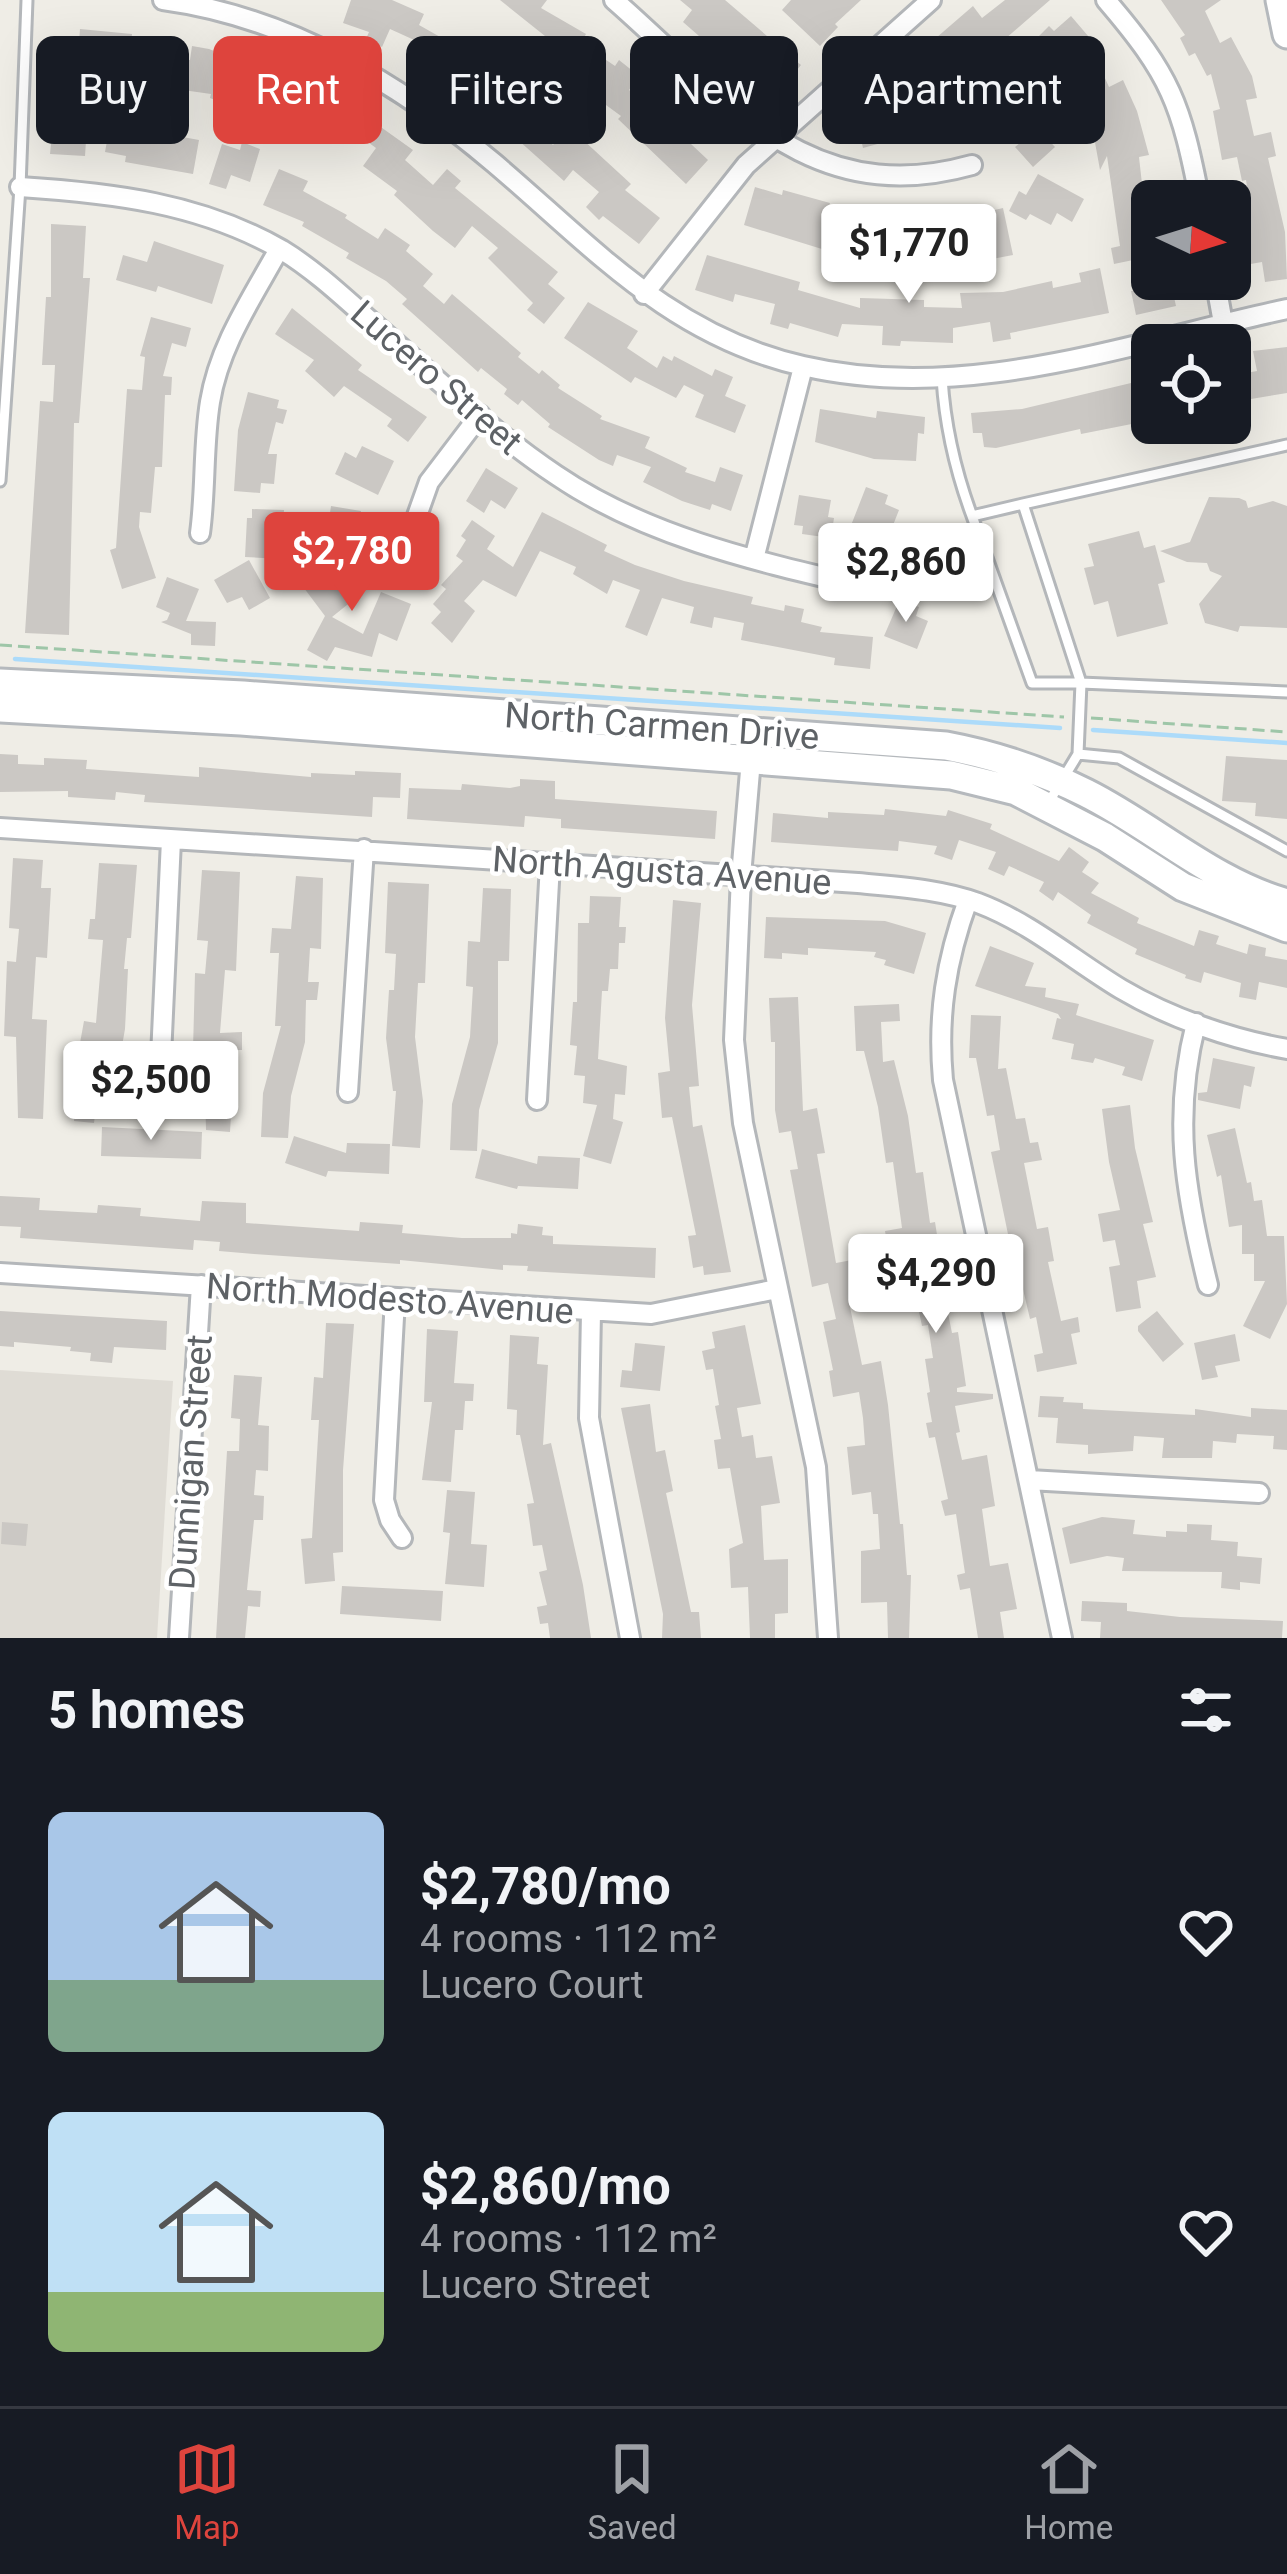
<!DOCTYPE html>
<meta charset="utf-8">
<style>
:root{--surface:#171b24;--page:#242831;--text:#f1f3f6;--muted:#9ea1a6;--line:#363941;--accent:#de443d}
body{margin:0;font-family:Roboto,sans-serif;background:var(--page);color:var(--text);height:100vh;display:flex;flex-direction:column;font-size:45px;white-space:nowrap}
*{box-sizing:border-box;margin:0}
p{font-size:39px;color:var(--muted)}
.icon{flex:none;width:66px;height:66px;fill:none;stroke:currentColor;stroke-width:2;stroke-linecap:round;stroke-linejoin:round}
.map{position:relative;height:1638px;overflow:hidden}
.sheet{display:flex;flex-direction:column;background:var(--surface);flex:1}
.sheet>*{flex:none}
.banner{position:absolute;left:36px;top:36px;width:1215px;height:108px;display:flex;gap:24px}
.needle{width:78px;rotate:94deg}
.controls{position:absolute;left:1131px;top:180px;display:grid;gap:24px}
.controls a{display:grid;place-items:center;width:120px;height:120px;border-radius:18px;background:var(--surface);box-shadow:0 12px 48px #0002;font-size:60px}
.price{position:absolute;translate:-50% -102px;padding:0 27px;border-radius:12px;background:#fff;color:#222;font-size:39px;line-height:78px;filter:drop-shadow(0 3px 6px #0008)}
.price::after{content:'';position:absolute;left:50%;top:72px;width:36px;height:27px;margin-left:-18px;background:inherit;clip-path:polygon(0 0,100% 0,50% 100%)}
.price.on{background:var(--accent);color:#fff}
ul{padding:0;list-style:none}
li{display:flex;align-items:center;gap:36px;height:300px;padding:0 48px}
li span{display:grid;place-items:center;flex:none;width:336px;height:240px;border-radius:18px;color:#555}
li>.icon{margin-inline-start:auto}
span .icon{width:144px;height:144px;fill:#fffc;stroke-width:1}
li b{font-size:51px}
h2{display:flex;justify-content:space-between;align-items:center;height:144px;padding:0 48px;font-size:51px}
.chip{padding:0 42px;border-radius:18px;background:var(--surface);box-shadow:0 12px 48px #0002;font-size:42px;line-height:108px}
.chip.on{background:var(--accent);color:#fff}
.menu{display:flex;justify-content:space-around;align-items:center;height:168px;border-top:3px solid var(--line);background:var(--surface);font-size:33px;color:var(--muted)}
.menu a{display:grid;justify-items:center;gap:6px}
.menu .on{color:var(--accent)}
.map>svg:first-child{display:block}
</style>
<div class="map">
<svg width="1287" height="1638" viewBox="0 0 1287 1638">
<rect width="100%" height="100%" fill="#efede6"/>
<path fill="#dfdcd5" d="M0,1370L173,1381L157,1638H0Z"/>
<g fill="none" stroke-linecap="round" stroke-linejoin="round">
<path stroke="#acdbfa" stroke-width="4.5" d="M15,659L1060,728
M1093,730L1287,743"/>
</g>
<path fill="#cbc8c4" d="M351,0H392L424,14L419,25L479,59L486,48L504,61L498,68L535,95L529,102L540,110L530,123L535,129L553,145L569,127L631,184L625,190L660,218L639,244L603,216L599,220L586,207L599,192L573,170L564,181L489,114L487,118L471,106L483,89L457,70L450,82L413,62L423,44L390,29L382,47L366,39L369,32L343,23Z
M500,0H547L541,8L586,34L581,43L615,66L619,60L639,76L629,90L656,114L666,102L701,132L691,144L708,160L686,184L618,119L621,116L580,86L590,73L561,55L557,62L542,54L550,40Z
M680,0H725L801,65L781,89L763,73L754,84L739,72L744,66L719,45L715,50L683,22L692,10Z
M791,0H861L835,24L838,27L820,46L782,10Z
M1005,0H1050L951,86L920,126L881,96L892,140L863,148L857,122L864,121L860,106L869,104L891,75L904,86L915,72L919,75L947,51L936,38L973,6L982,18Z
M1161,0H1221L1205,11L1220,43L1231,37L1252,76L1257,98L1246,100L1254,136L1271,132L1276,156L1268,158L1285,232L1287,279L1265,282L1262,262L1245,265L1236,214L1251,211L1246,180L1242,181L1237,157L1222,160L1213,111L1220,109L1211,74L1207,76L1195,53L1189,56L1180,38L1185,35Z
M1071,16L1100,50L1094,54L1109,87L1123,80L1137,111L1149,155L1139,157L1146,220L1152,239V279H1170L1176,306L1136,315L1131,291L1143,289L1138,259L1114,264L1111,248L1120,246L1107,156L1100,170L1092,126L1073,85L1035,40L1049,26L1054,31Z
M80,29L132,34L130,50L190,60L192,46L209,49L242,62L237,76L294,97L299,83L317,90L315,93L371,120L413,150L405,160L433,185L447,169L461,181L455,188L558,272L548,284L565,298L544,324L527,310L533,303L488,258L498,248L472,226L455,248L433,231L394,195L397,191L363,166L376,148L349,128L341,143L304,125L298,143L283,138L286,129L210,98L211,94L105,79L106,74L51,72L52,42L79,43Z
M1000,74L1051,121L1040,131L1055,147L1033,167L1015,147L1021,142L975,98Z
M112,114L136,119L133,135L160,140L161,133L199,140L193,174L125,162L126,156L105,152Z
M53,123L87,126L85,156L50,154Z
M242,142L260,149L250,182L231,175L226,189L209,184L222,144L240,150Z
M279,169L308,181L303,191L347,215L345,218L378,239L385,228L410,245L406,251L433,274L423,286L444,304L452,294L521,353L518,357L539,374L542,370L560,385L558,388L602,416L600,419L650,437L645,448L687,468L685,472L715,482L720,467L743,475L731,511L712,504L710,510L682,501L643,482L651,467L617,455L613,466L599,460L548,427L550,424L522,400L518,405L504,394L507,389L481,368L478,372L402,304L407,299L386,281L346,258L349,253L302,226L304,222L263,205Z
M1038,174L1084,199L1072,222L1057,213L1051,225L1030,214L1026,220L1009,211L1019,191L1026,195Z
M755,187L782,195L783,190L830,203L826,218L883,228L885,213L914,216L915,213L935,214L934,230L986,231L982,213L1003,208L1013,255L971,263H899L851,258L744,225Z
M51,224L86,226L83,278H90L79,423H74L69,635L25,633L40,401L53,402L55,365H42L46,297H51Z
M154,241L224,265L212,304L158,286L156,292L116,280L123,255L147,262Z
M707,255L800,282L798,290L860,308V298L924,300V307L962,308L960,293L1003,292L1052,281L1053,288L1081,282L1079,273L1100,268L1109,313L1010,333L1011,339L993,342L990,322L953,328V343L901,341L900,346L882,345L883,326L842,324L838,337L790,323L788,329L770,324L775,304L735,294L733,302L695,290Z
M588,302L638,331L627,348L657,368L663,356L672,361L674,356L712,376L715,369L733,377L725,396L746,405L735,433L695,417L704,395L684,385L676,398L635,377L631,383L564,338Z
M292,308L362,365L358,370L427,417L408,442L387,426L392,419L344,386L334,397L305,371L314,360L275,334Z
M151,317L191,328L186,347L172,343L163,376L172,377L171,395H165L162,467H155L151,513L140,512L139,527L156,578L122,589L110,550L116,548L127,389L142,390L145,357L140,356Z
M1287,347V393L1239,401L1235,375L1257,371L1253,351Z
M1152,378V420L1081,434L1080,429L996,448L984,447L982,433H973L971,413L1022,409Z
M248,392L279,400L277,408L287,410L283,424L276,422L268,454H277L274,484L261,483L260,493L234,491L238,430Z
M820,409L876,418L877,411L925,417L924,434L918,433L916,461L874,459L815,442Z
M362,446L394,461L378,495L335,474L345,452L356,458Z
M486,468L518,488L505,509L491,500L484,513L466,501Z
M866,487L888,495L885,504L899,510L886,543L850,528Z
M799,495L831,500L828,517L834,518L831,538L802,534L803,526L794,525Z
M1209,497L1239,498L1246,501L1248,508L1273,501L1287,506V628L1240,626L1238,632L1205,623L1199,604L1222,576L1210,571L1207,563L1187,562L1160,551L1190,542Z
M331,506L361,511L356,544L326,539Z
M252,509L284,510L281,559L245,557L247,518H252Z
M542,512L607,545L604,551L635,565L684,581L753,597L751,604L784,611L785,605L804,609L801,622L822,627L820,632L873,637L870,669L834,665L835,658L741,640L744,623L714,617L712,628L690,623L694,607L662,598L647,636L625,627L640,590L613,580L607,594L573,574L576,567L540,551L516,597L483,580L464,601L475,611L452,643L431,623L441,612L433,604L446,589L441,585L463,561L456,556L466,540L461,536L472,520L495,536L487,549L513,567Z
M1139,531L1144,548L1155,545L1165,582L1158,584L1168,624L1117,637L1108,601L1094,605L1084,568L1094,566L1088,544Z
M925,543L934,574L904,583L895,552Z
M249,560L270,598L249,610L242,597L227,603L214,580Z
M336,562L349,579L361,570L373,584L332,617L363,634L381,592L411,604L397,641L379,633L372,657L335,647L327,661L307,650L325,616L304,588Z
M167,577L199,589L186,621L216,622L215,646L191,645V634L161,622L167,620L170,613L156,607Z
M900,599L919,607L916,616L928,621L917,649L884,636Z
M0,754L18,755V764L44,765V758L87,760L86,769L199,777V767L311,777V773L355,775V771L401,773L400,798L373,797L372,817L144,802L145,795L116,792L115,800L68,797V791L0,792Z
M1226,756L1287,760V819L1255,816L1256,803L1222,801Z
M520,779L555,781V799L717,811L715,839L561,828V819L525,816L524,827L407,819L409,788L461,790L462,784L510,788L520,786Z
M885,809L946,816L948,810L992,824L990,829L1059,861L1069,847L1089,862L1082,872L1099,883L1091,893L1139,918L1137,923L1194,946L1199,930L1219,936L1216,944L1247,954L1249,944L1266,948L1265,956L1287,960V988L1259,982L1256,1000L1239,997L1241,983L1204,972L1201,983L1185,978L1186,975L1135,954L1137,949L1087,923L1091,915L1058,892L1053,901L1039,891L1044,882L1009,866L1004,876L988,869L996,852L959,840L952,860L934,854L937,846L899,841L898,851L771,842L773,813L828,818V812L884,815Z
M13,858L43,860L41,888H51L47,958L36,957L32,1019L47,1020L43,1119L18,1118L16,1037L4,1036L7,961L16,962L19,929L9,928Z
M99,863L137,865L131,938H127L124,969H128L125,1029L122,1046L112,1044L105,1099L97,1098L94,1123L74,1121L79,1066L76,1065L84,1021L96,1023L103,940L88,939L90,919H95Z
M202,870L240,872L236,971L225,970L220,1033L242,1032V1050H235L230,1132L206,1130L204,1050H193L195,973L205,974L208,941L197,940Z
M296,876L323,878L321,949L310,948L308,982H319L317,1000H306L305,1042L291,1096L288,1138L261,1137L263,1093L281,1026H275L279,953H270L272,928L291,929Z
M388,882L429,884L425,983H418L415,1037L423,1101L420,1148L392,1146L396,1091H393L386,1038L389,990H394L396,954L385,953Z
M483,888L511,889L509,961H498V1043L479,1110L477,1151L450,1150L452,1104L470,1037L473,987L466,986L468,941L480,942Z
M590,896L621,897L619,927H626L625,943H619L618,969H610L608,991H602L598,1059L627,1066L625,1095L615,1094L613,1119L623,1122L611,1164L583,1156L597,1105L583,1103L585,1076L574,1075L577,1046L570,1045L573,1002H577L578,923H589Z
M673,900L701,903L692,1005L699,1086L689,1087L693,1127L702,1125L731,1272L704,1275L703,1266L693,1268L688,1236L696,1235L672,1117L662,1118L658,1073L670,1071L665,1018Z
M766,917L885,921L926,933L914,974L884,965L886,960L874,957L876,952L808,948V955L782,953V959L764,958Z
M990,946L1034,963L1025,986L1046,988L1045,997L1079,1004L1076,1015L1154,1040L1142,1081L1122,1075L1125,1067L1095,1058L1093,1063L1071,1059L1074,1044L1052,1039L1057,1018L1061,1019L1058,1014L975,986Z
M798,997L803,1111L817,1108L825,1153L817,1154L836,1263L852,1260L861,1304L850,1307L862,1365L881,1361L888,1405L900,1524H903L907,1575H911L909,1638H888L887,1602L861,1603V1551L880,1549L878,1514H873L871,1492L852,1495L847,1447L865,1445L863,1418L859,1392L833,1397L829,1371L833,1370L823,1322L836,1319L828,1283L812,1287L790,1170L798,1169L791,1131L779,1133L775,1110V1042H771L769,998Z
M899,1004L900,1021L881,1022L883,1062L894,1060L908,1116L916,1173L923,1172L930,1223L935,1222L938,1241L928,1243L935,1279L941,1278L952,1333L958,1332L966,1386L957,1388V1392L993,1394V1399L955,1406L960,1432L956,1433L962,1460L987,1455L995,1506L982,1509L990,1566L1008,1563L1017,1609L1000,1612L1004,1638H978L970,1588L960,1590L957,1575L965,1573L956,1514L945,1516L941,1501L948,1499L935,1437L929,1438L926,1423L932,1422L927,1393L930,1392L925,1359L933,1358L928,1325L922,1326L911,1274L904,1275L902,1268L892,1270L885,1231L902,1228L893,1162L886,1163L878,1107L864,1051H856L854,1006Z
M971,1015L1001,1016L998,1069L1006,1068L1016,1119L1025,1118L1030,1143L1038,1142L1042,1160L1024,1163L1037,1229L1048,1227L1054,1261L1048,1262L1061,1321L1078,1317L1080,1332L1071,1334L1077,1364L1037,1372L1034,1355L1043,1353L1036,1317L1030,1319L1018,1268H1015L991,1152L1000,1150L994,1115L987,1116L976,1058H969Z
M1213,1058L1255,1067L1251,1087L1244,1085L1240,1109L1198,1100V1093L1207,1092Z
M1130,1105L1135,1148L1153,1222L1143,1224L1156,1277L1137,1281L1141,1308L1116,1312L1109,1267L1120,1265L1115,1240L1103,1242L1098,1214L1120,1210L1109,1162L1102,1109Z
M102,1127L202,1132L201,1159L101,1156Z
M1235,1128L1247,1183L1251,1182L1254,1201L1262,1200L1267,1236H1284L1287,1304L1270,1339L1243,1326L1265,1281H1254V1254H1242V1225L1229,1227L1221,1175L1217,1177L1207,1135Z
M294,1136L346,1153L347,1143L390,1144L389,1174L328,1171L326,1177L285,1163Z
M482,1149L537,1164L538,1156L580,1158L578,1189L518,1186L517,1189L475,1178Z
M0,1196L40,1198L39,1210L97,1213L98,1205L141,1208L140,1216L200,1221L202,1201L246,1203V1223L359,1231L360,1222L403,1225L402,1233L462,1238H511V1233L517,1234L518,1224L543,1227L542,1235L553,1236V1244L656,1248L655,1278L527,1271L528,1266L503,1265V1270L400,1260V1264L254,1254L219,1251L220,1242L194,1240L193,1250L20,1238L21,1227L0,1226Z
M0,1311L167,1321L166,1350L114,1347L112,1363L90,1361L91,1353L70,1351L71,1347L14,1342V1347L0,1346Z
M1157,1311L1184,1344L1163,1362L1138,1331V1326Z
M326,1323L354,1324L343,1470V1552L333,1553L335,1581L305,1584L301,1539L312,1538L319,1420H311L314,1377L323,1378Z
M745,1325L761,1404L737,1408L742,1437L753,1435L756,1458L772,1456L780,1503L761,1506L764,1560L788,1559V1613L775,1614V1638H750L748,1587L731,1588L729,1549L743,1543L730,1468L718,1469L714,1440L721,1439L715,1406L719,1405L713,1369L706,1370L702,1351L715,1348L712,1332Z
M427,1329L458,1331L454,1383L474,1384L473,1401H465L463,1430H455L451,1482L422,1480L432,1402H424Z
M1235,1334L1240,1361L1215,1366L1218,1377L1202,1380L1194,1343Z
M510,1335L539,1337L537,1364L548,1365L543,1445L551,1443L583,1585L591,1638H550L548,1623L540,1624L537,1607L547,1605L539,1572L547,1570L542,1545L533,1546L527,1504L534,1503L520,1435H516L517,1410L507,1409Z
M635,1343L665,1346L660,1391L620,1387L622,1370L632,1371Z
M234,1375L262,1377L258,1425L269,1426L268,1471L256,1470L254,1495L264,1496L263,1520H254L247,1590L261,1591L260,1607L248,1606L245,1638H216L227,1451H239L240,1419L231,1418Z
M1040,1396L1064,1397L1063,1402L1083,1403V1409L1195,1415V1409L1251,1417V1408L1287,1410V1450L1273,1449L1274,1436L1237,1434L1236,1443L1213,1441L1212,1458H1162L1164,1438L1134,1436L1133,1451L1088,1454V1445L1056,1443L1058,1418L1038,1417Z
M650,1404L656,1452L665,1450L673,1491L666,1493L691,1612H699L701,1638H662L663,1614L621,1408Z
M447,1490L475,1492L471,1544L487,1545L484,1587L445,1584L450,1533L443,1532Z
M1102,1517L1135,1520L1133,1534L1166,1537V1531L1187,1532V1524L1212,1525L1211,1540L1238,1542L1237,1556L1262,1558L1260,1584L1240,1582V1590L1221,1588L1222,1572L1122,1571L1124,1558L1107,1556L1070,1564L1062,1528Z
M2,1522L28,1524L26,1546L1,1544Z
M342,1586L443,1591L441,1621L340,1614Z
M1082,1601L1127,1603V1611L1180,1617L1283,1621L1282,1638H1100L1101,1622L1081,1621Z"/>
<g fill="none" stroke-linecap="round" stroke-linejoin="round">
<defs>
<path id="lane" d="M942,378C945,427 955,470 972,516
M1287,445L1023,504L1081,683L1287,692
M0,481L20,187L27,0
M1023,504L972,516L1032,683H1081L1078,754L1047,805
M1078,754L1119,758L1287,851"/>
<path id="street" d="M163,0C289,17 399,83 494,163C592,246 670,336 803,366C966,404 1129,343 1287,309
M614,0C725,97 808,211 972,165
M1106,0C1171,76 1181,103 1200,201
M20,187C112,193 200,203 282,250C313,269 340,294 367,318C429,371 488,430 556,475C644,535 751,560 853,584
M1215,279L1223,323
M644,294L746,165L931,0
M200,533C206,489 203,445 210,402C219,346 252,298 279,249
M407,544L429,482L480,415
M754,559L803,367
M752,748L741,876L734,1040L743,1123L816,1467L828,1638
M0,828L858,883C898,887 940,889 978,903C1031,923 1073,960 1121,989C1170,1018 1231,1039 1287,1049
M968,900C946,960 937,1016 943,1080L1062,1638
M1196,1023C1172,1117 1185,1192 1208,1285
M160,1078L171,840
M348,1092L364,849
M537,1100L550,864
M0,1273L651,1314L777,1289
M395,1299L384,1500L390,1520L402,1538
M591,1312L589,1418L630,1638
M1029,1480L1259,1493
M179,1638L201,1285"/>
<path id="secondary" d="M1280,0L1287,34
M0,683L243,695L946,746C994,755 1042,771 1086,793C1154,827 1212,882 1287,903
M0,708L241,721L951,775L1016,791L1105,837L1183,887L1287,928"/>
</defs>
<use href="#lane" stroke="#b4b7ba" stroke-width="15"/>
<use href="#street" stroke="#b4b7ba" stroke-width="24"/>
<use href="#secondary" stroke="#b5b9bd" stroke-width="33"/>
<path stroke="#9ec6a8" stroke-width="3" stroke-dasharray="12 6" stroke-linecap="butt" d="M0,645L1064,717
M1091,718L1287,732"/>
<use href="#lane" stroke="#fff" stroke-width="9"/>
<use href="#street" stroke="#fff" stroke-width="18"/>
<use href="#secondary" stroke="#fff" stroke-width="27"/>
</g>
<g text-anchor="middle" stroke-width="9" stroke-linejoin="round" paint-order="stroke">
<g font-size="36" fill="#5e6266" stroke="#fff">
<text transform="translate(437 377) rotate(41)" y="13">Lucero Street</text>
<text transform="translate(662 725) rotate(4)" y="13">North Carmen Drive</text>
<text transform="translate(662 870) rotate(4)" y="13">North Agusta Avenue</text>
<text transform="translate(390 1298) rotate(4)" y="13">North Modesto Avenue</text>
<text transform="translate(190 1462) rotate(-86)" y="13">Dunnigan Street</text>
</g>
</g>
</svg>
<div class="controls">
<a><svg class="needle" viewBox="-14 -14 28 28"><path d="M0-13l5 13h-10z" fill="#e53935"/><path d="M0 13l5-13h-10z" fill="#9ea1a6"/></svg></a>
<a><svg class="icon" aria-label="locate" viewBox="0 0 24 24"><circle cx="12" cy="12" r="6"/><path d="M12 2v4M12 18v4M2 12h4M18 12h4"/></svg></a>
</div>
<b class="price" style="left:909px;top:306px">$1,770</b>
<b class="price on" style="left:352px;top:614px">$2,780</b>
<b class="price" style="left:906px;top:625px">$2,860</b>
<b class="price" style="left:151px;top:1143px">$2,500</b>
<b class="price" style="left:936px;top:1336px">$4,290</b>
<div class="banner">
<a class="chip">Buy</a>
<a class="chip on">Rent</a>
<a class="chip">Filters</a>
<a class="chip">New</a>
<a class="chip">Apartment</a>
</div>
</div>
<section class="sheet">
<h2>5 homes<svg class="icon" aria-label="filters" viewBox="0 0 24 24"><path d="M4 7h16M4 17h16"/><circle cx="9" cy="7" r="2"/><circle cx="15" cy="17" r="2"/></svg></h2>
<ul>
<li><span style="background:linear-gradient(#a9c7e8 70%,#7fa58c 0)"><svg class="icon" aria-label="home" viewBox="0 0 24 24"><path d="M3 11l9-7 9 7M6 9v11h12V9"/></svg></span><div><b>$2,780/mo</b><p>4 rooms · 112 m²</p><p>Lucero Court</p></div><svg class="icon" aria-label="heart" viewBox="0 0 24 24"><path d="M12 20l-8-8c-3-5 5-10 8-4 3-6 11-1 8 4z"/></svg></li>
<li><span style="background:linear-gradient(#bfe0f5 75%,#8fb573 0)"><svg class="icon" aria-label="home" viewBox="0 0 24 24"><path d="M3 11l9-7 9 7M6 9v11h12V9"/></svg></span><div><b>$2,860/mo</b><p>4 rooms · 112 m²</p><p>Lucero Street</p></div><svg class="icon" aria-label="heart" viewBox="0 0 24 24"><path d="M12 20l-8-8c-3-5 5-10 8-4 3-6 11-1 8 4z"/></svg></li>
</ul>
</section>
<nav class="menu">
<a class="on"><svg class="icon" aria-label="map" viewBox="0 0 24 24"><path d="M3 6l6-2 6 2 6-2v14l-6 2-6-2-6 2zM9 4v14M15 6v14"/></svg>Map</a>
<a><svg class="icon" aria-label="saved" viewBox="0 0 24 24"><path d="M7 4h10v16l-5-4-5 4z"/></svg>Saved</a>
<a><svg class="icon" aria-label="home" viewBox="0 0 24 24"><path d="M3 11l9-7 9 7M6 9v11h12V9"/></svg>Home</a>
</nav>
